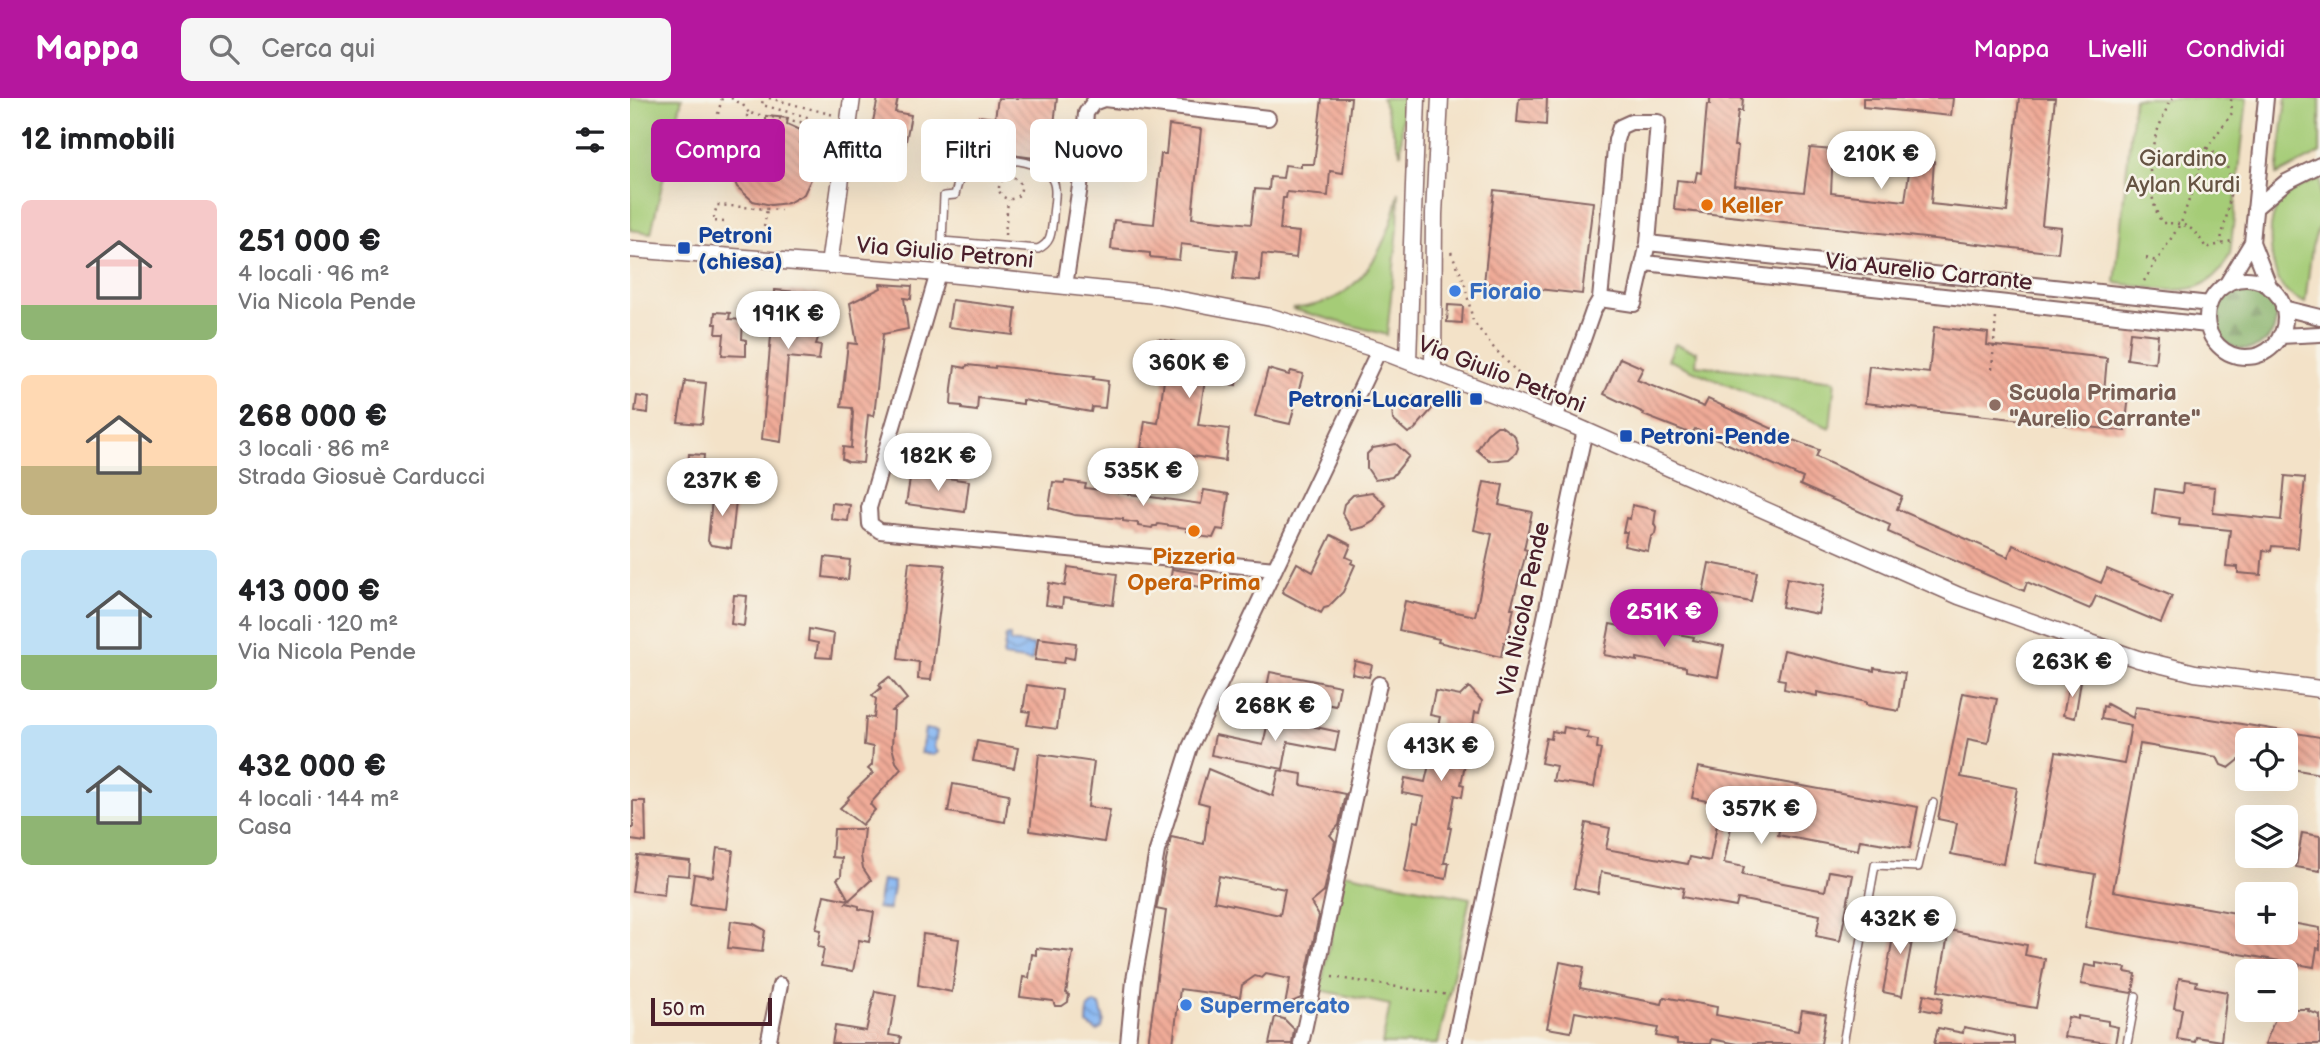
<!DOCTYPE html>
<html lang="it">
<meta charset="utf-8">
<style>
:root{--surface:#fff;--page:#f6f6f6;--text:#202124;--muted:#757577;--accent:#b5179e}
body{margin:0;font-family:"Balsamiq Sans",sans-serif;background:var(--page);color:var(--text);height:100vh;display:flex;flex-direction:column;font-size:26px;white-space:nowrap}
*{box-sizing:border-box;margin:0}
p{font-size:23px;color:var(--muted)}
.icon{flex:none;width:38px;height:38px;fill:none;stroke:currentColor;stroke-width:2;stroke-linecap:round;stroke-linejoin:round}
.map{position:relative;flex:1;overflow:hidden}
.drawer{display:flex;flex-direction:column;background:var(--surface);width:630px}
.drawer>*{flex:none}
.banner{position:absolute;left:21px;top:21px;width:665px;height:63px;display:flex;gap:14px}
.controls{position:absolute;left:1605px;top:630px;display:grid;gap:14px}
.controls a{display:grid;place-items:center;width:63px;height:63px;border-radius:10px;background:var(--surface);box-shadow:0 7px 28px #0002;font-size:35px}
.scale{position:absolute;left:21px;bottom:18px;width:121px;box-sizing:border-box;padding-left:7px;border:4px solid #4a1f2b;border-top:0;font-size:19px;line-height:24px;white-space:nowrap;color:#4a1f2b;-webkit-text-stroke:5px #f7f3e8;paint-order:stroke}
.price{position:absolute;translate:-50% -60px;padding:0 16px;border-radius:24px;background:#fff;color:#222;font-size:23px;line-height:46px;filter:drop-shadow(0 2px 4px #0008)}
.price::after{content:'';position:absolute;left:50%;top:42px;width:21px;height:16px;margin-left:-10px;background:inherit;clip-path:polygon(0 0,100% 0,50% 100%)}
.price.on{background:var(--accent);color:#fff}
ul{padding:0;list-style:none}
li{display:flex;align-items:center;gap:21px;height:175px;padding:0 21px}
li span{display:grid;place-items:center;flex:none;width:196px;height:140px;border-radius:10px;color:#555}
li>.icon{margin-inline-start:auto}
span .icon{width:84px;height:84px;fill:#fffc;stroke-width:1}
li b{font-size:30px}
h2{display:flex;justify-content:space-between;align-items:center;height:84px;padding:0 21px;font-size:30px}
.pill{padding:0 24px;border-radius:10px;background:var(--surface);box-shadow:0 7px 28px #0002;font-size:24px;line-height:63px}
.pill.on{background:var(--accent);color:#fff}
header{display:flex;align-items:center;gap:42px;box-sizing:border-box;height:98px;padding:0 35px;background:var(--accent);color:#fff}
header strong{font-size:33px}
nav{display:flex;gap:38px;margin-inline-start:auto;font-size:24px}
.search{width:490px;height:63px;background:var(--page);display:flex;align-items:center;gap:18px;box-sizing:border-box;padding:0 24px;border-radius:10px;color:var(--muted);font-size:26px}
main{display:flex;flex:1;min-height:0}
.map>svg:first-child{display:block}
</style>
<header>
<strong>Mappa</strong>
<div class="search"><svg class="icon" aria-label="search" viewBox="0 0 24 24"><circle cx="10" cy="10" r="6"/><path d="M15 15l6 6"/></svg>Cerca qui</div>
<nav><a>Mappa</a><a>Livelli</a><a>Condividi</a></nav>
</header>
<main>
<section class="drawer">
<h2>12 immobili<svg class="icon" aria-label="filters" viewBox="0 0 24 24"><path d="M4 7h16M4 17h16"/><circle cx="9" cy="7" r="2"/><circle cx="15" cy="17" r="2"/></svg></h2>
<ul>
<li><span style="background:linear-gradient(#f6c9c9 75%,#8fb573 0)"><svg class="icon" aria-label="home" viewBox="0 0 24 24"><path d="M3 11l9-7 9 7M6 9v11h12V9"/></svg></span><div><b>251 000 €</b><p>4 locali · 96 m²</p><p>Via Nicola Pende</p></div></li>
<li><span style="background:linear-gradient(#ffd9b3 65%,#c2b280 0)"><svg class="icon" aria-label="home" viewBox="0 0 24 24"><path d="M3 11l9-7 9 7M6 9v11h12V9"/></svg></span><div><b>268 000 €</b><p>3 locali · 86 m²</p><p>Strada Giosuè Carducci</p></div></li>
<li><span style="background:linear-gradient(#bfe0f5 75%,#8fb573 0)"><svg class="icon" aria-label="home" viewBox="0 0 24 24"><path d="M3 11l9-7 9 7M6 9v11h12V9"/></svg></span><div><b>413 000 €</b><p>4 locali · 120 m²</p><p>Via Nicola Pende</p></div></li>
<li><span style="background:linear-gradient(#bfe0f5 65%,#8fb573 0)"><svg class="icon" aria-label="home" viewBox="0 0 24 24"><path d="M3 11l9-7 9 7M6 9v11h12V9"/></svg></span><div><b>432 000 €</b><p>4 locali · 144 m²</p><p>Casa</p></div></li>
</ul>
</section>
<div class="map">
<svg width="1690" height="946" viewBox="0 0 1690 946">
<defs>
<pattern id="forest-firs" width="22" height="20" patternUnits="userSpaceOnUse" patternTransform="scale(1.75)"><rect width="22" height="20" fill="#84b068"/><path d="M5 1l3.5 6h-7zM16 11l3.5 6h-7z" fill="#6e8f56"/></pattern>
<pattern id="water-waves" width="16" height="10" patternUnits="userSpaceOnUse" patternTransform="scale(1.75)"><rect width="16" height="10" fill="#88b8f3"/><path d="M0 5q4-4 8 0t8 0" fill="none" stroke="#7195c5"/></pattern>
<pattern id="building-back-hatch" width="6" height="6" patternUnits="userSpaceOnUse" patternTransform="scale(1.75)"><rect width="6" height="6" fill="#f0ab98"/><path d="M-1 5l2 2M0 0l6 6M5-1l2 2" fill="none" stroke="#c48b7c"/></pattern>
</defs>
<rect width="100%" height="100%" fill="#f7f3e8"/>
<filter id="ink" filterUnits="userSpaceOnUse"><feTurbulence type="fractalNoise" baseFrequency=".0143" numOctaves="2"/><feDisplacementMap in="SourceGraphic" scale="14" xChannelSelector="R" yChannelSelector="G"/><feConvolveMatrix kernelMatrix="1 2 1 2 8 2 1 2 1" color-interpolation-filters="sRGB"/></filter>
<filter id="wash" filterUnits="userSpaceOnUse"><feTurbulence type="fractalNoise" baseFrequency=".00686" numOctaves="4" result="noise"/><feDisplacementMap in="SourceGraphic" scale="28" xChannelSelector="R" yChannelSelector="G"/><feGaussianBlur stdDeviation="1.57" result="paint"/><feColorMatrix in="noise" values="0 0 0 0 0 0 0 0 0 0 0 0 0 0 0 0 0 1.4 0 .05"/><feComposite in="paint" operator="in"/></filter>
<g filter="url(#wash)">
<rect width="100%" height="100%" fill="#f3e2c8"/>
<path fill="#a5cc77" stroke="#787651" stroke-width="2" d="M0,0H52L21,135L0,132Z
M752,0H773L771,56Z
M1504,0H1617L1600,156C1577,208 1531,190 1485,185Z
M1656,0H1690V55L1647,77Z
M1690,80V125L1682,149L1675,205C1667,201 1658,197 1653,190C1640,171 1635,125 1649,106C1658,93 1676,86 1690,80Z
M769,94L768,130L757,237L662,211C678,209 695,206 710,197C744,175 762,132 769,94Z
M1045,246L1067,254L1066,267L1205,283L1200,330L1038,262Z
M714,775L840,800L808,946H752L760,907L690,892Z"/>
<path fill="url(#forest-firs)" stroke="#67684a" stroke-width="2" d="M1584 220a31 31 0 1 1 62 0a31 31 0 1 1-62 0Z"/>
<path fill="url(#water-waves)" stroke="#696c8f" stroke-width="2" d="M376,538H380V544L404,547L402,563L373,559Z
M295,631L307,633L304,649L308,654L304,657L291,655Z
M252,782L264,784L259,812L247,810Z
M464,905L470,907L474,922L472,930L467,933L457,926L458,910Z"/>
<g id="blocks">
<path fill="url(#building-back-hatch)" fill-rule="evenodd" d="M248,0H268L265,14L281,17L275,48L239,42Z
M368,0H427L420,62L345,52L349,18L365,20Z
M692,0H721L713,75L700,73L698,98L657,94L656,100H653L650,132L669,134L666,160L632,156L630,183L603,181L607,153L551,146L549,162L520,159V155L481,151L484,122L524,126L531,56H536L539,27L571,31L562,120L621,126L625,91L639,92L640,79L653,80L655,67L671,69V66H684Z
M889,0H917L916,27L887,24Z
M1080,0H1113L1112,13H1108L1104,48H1108L1104,87L1174,94L1180,50L1203,52L1201,95L1275,103L1281,60L1304,63L1301,106L1377,114L1389,0H1425L1412,127L1431,129L1428,155L1046,112L1044,109L1047,82L1065,84L1067,74L1071,75L1077,6H1080Z
M1233,0H1323L1321,18L1233,9Z
M136,18L158,20L157,26L177,35L170,45L182,64V79L174,96L158,105L141,107L123,103L107,89L102,77L104,59L119,41L114,29L136,24Z
M864,92L963,104L952,196L854,185Z
M250,186L282,188L281,201L274,200L278,231L253,236L245,309L243,318L238,317L233,365L218,364L212,361L213,349L221,350L223,314L222,310L211,309L218,245L227,246L220,205L251,190Z
M145,192L189,196L188,240L186,246L191,247L189,262L158,259L151,344L132,341Z
M322,202L386,210L383,237L318,229Z
M818,207L833,208L832,225L817,224Z
M85,214L100,215L99,221L113,222L112,241L116,242V258L92,257L94,236H86L87,226H84Z
M1304,229L1358,235L1357,247L1477,260L1474,294L1499,297L1495,333L1235,305L1239,268L1299,275Z
M1500,234L1528,237L1525,265L1497,261Z
M528,241L611,254L606,287L575,282L568,327L599,331L595,363L511,350L515,323L528,325L536,268L524,267Z
M990,260L1013,270L1007,282L1074,309L1078,301L1156,337L1155,339L1189,352L1186,359L1272,398L1267,411L1378,459L1383,447L1471,485L1477,471L1542,498L1531,525L1466,498L1460,511L1397,484L1394,493L1258,434L1260,427L1170,387L1173,380L1065,331L1062,336L1013,317L1014,315L974,296Z
M337,267L365,270V268L464,279L463,281L478,283L475,310L462,309L461,314L393,302V306L348,300L347,313L332,311V308L321,307L322,290L325,268L336,270Z
M638,271L659,277L661,273L673,276L660,326L625,318Z
M55,283L76,285L72,326L48,324Z
M7,298L19,300L18,315L5,313Z
M786,298L793,301L802,311L784,332L778,335L763,322L762,309L767,302Z
M867,328H871L885,338L888,350L886,355L879,361L860,363L847,352L857,336Z
M766,346L779,358L762,379L745,382L737,370V356L743,350Z
M59,356L74,357L71,389L57,388Z
M281,375L339,383L335,414L276,406Z
M1655,378L1675,380L1668,450L1642,448L1641,453L1633,452L1631,477L1608,475V469L1596,468L1600,432L1549,427L1550,420L1522,416L1525,391L1552,395L1553,386L1585,389L1583,415L1651,422Z
M435,383L456,386L455,390L571,406L574,392L599,396L594,432L587,431L583,440L566,438L567,434L557,433V430L528,426L527,428H523L522,430L508,428V425L493,423V421L444,417L419,410L423,384L434,385Z
M854,384L873,387L869,407L902,414L894,451L897,452L881,510H884L876,545L874,544L871,559L808,544L809,541L769,532L775,503L845,518L862,436L844,432Z
M83,390L107,393L101,450L81,447L78,443Z
M742,394L756,407L744,423L734,429L722,432L712,415L714,406L723,397Z
M202,405L220,407L218,423L201,421Z
M1002,407L1026,412L1024,426L1026,430L1025,436L1021,439L1018,453L994,448L997,434H993L996,420L1000,421Z
M701,437L721,447L716,459L723,462L721,465L725,467L713,494L698,509L694,510L691,515L652,494L667,465L683,474Z
M195,459L220,462L218,482L193,479Z
M279,464L315,467L301,582L288,581L289,564L268,561Z
M1079,465L1127,474L1121,504L1073,495Z
M438,469L487,476L483,507L433,500L432,509L416,507L419,485L435,488Z
M542,471L573,476L571,489L540,484Z
M1157,480L1194,487L1188,516L1152,509Z
M104,497L117,498L114,528L101,526Z
M980,526L1010,532L1011,529L1020,531L1064,539L1063,542L1094,548L1088,579L1056,573V569L1007,560V563L974,557Z
M179,531L204,536L201,560L186,559L188,545L178,543Z
M408,540L446,545L444,561L435,559L434,565L405,562Z
M1154,552L1230,570L1244,573V570L1275,575L1269,613L1236,607V604L1187,594V598L1154,591L1155,582L1148,581Z
M725,563L742,567L739,579L722,576Z
M640,574L710,588L706,608L636,594Z
M259,579L277,601L262,613H264L262,649L266,664L271,671L240,706L245,712L232,727L210,710L219,701L218,699L243,675L238,671L242,667L243,649L234,647L236,619L244,620L246,601L242,598L251,590L249,587Z
M1440,581L1451,583L1445,620L1433,617Z
M397,587L432,592L427,631L397,627L400,614L393,613Z
M839,589L852,603L849,615L845,614L843,626H840L835,650L838,651L831,686L834,687L832,699L825,697L819,730H821L814,765H819L816,781L775,773L784,723L789,724L794,699L772,695L775,680L795,684L810,619L800,617L805,593L830,598Z
M1333,595L1367,601L1358,645L1338,641L1331,679L1387,690L1373,766L1321,756L1327,725L1308,721Z
M1477,606L1503,620L1505,609L1514,610L1690,639V676L1656,670V642H1617V663L1609,662L1599,670L1591,667L1587,659L1510,646L1483,793L1617,817V835H1656V824L1690,830V851L1687,850L1684,869L1455,829L1465,776L1406,765L1426,654L1494,666L1501,627L1471,621L1473,608L1476,609Z
M639,619L709,634L705,653L658,644L653,671L581,657L585,637L633,647Z
M934,629L959,634L957,640L968,642L967,650L971,651L964,689L923,683L926,668L911,665L916,640L921,641L922,633L933,635Z
M347,643L388,650L384,670L343,663Z
M409,656L464,664L458,709L480,712L474,744L400,733Z
M1068,669L1288,709L1280,750L1230,742L1228,752L1148,737L1152,720L1105,709L1094,765L1114,769L1112,777L1195,793L1199,773L1223,777L1210,843L1186,838L1190,817L1108,801L1106,809L1052,799L1054,790L971,774L968,795L944,790L956,725L980,730L976,751L1058,766L1060,759L1080,763L1091,706L1062,700Z
M578,671L643,698L649,672L672,676L671,687L715,696L709,727L700,737L705,743L694,794L681,805L689,818L671,900L655,907L660,881L636,876L632,880L625,878L612,887L610,899L550,891L543,946H518L536,813L526,811L541,739L574,746L579,707L568,704ZM589,778L655,791L650,817L584,803Z
M323,686L379,696L375,724L318,714Z
M3,703H15L16,744L0,742L1,730H3Z
M204,731H234L231,758L233,770L241,782L216,805L229,808V811L244,814L239,844L229,842L223,873L191,868L194,850L188,849L191,832L186,831L194,797L219,802L207,781L211,778L212,760L202,759Z
M1672,735L1690,738V773L1666,769Z
M87,750L103,752L96,811L60,807L64,776L83,779Z
M7,757L60,763L59,778L36,776L34,797L2,793Z
M1267,817L1286,821L1272,898L1253,894Z
M101,823L124,826L135,832L132,854L98,850Z
M1319,832L1397,847L1395,857L1415,861L1406,910L1308,893Z
M293,836L329,841L322,894L288,887Z
M406,850L443,854L436,895L439,897L438,904L432,908H425L423,903L390,899L393,879L399,880L402,856L406,857Z
M930,864L954,869L950,890L1032,906L1034,899L1087,909L1086,917L1168,933L1172,912L1196,916L1191,946H1107L1081,941L1080,946H1047V942L1026,938L1028,930L945,914L941,934L917,930Z
M1466,865L1496,870L1495,874L1506,876L1503,893L1501,895L1451,886L1455,867L1466,869Z
M1549,880L1567,883L1566,888L1597,894L1591,943L1566,939L1565,944L1547,941L1552,911L1544,910Z
M245,893L266,897L259,937L271,939L270,946H202L205,928L236,933Z
M1294,896L1313,900L1310,915L1291,911Z
M1658,911H1679L1678,913L1690,917V946H1635L1647,916Z
M1448,918L1478,923V927L1488,929L1485,946L1434,939L1438,919L1448,921Z
M645,919L654,921L664,931L662,946H639Z
M1334,929L1384,939V946H1304L1308,930L1333,935Z"/>
</g>
</g>
<g filter="url(#ink)">
<use href="#blocks" fill-opacity="0" stroke="#856362" stroke-width="2"/>
<g fill="none" stroke-linecap="round" stroke-linejoin="round">
<defs>
<path id="service" d="M308,175L312,143L314,98L325,97C327,88 329,80 336,73C353,56 413,58 423,83C428,93 423,109 423,120C421,135 422,144 408,151L312,143
M1213,946L1245,767L1288,769L1303,705
M1497,946L1506,898"/>
<path id="minor" d="M1636,0L1622,144L1640,190
M1625,110L1656,84L1690,67
M1018,145L1580,206
M1015,165L1577,227
M308,175L239,410L240,426L250,433L645,471
M1577 220a39 39 0 1 1 78 0a39 39 0 1 1-78 0Z
M1596,187L1622,144
M435,188L450,88L456,15L463,5L474,1L638,20
M1653,210L1690,219
M1650,238L1690,236
M925,321L963,213L970,201L986,42L990,29L1001,24H1028L1018,145L1004,206L970,201
M138,946L150,887
M498,946L504,882L527,753L560,649L749,252
M671,946L749,586
M824,946L955,332"/>
<path id="tertiary" d="M0,151L308,175L525,197L641,219L749,252L938,325L1329,498L1449,541L1508,561L1565,575L1690,591
M199,167L222,0
M778,263L787,0
M803,273L804,116L810,0"/>
</defs>
<use href="#service" stroke="#856362" stroke-width="10"/>
<use href="#minor" stroke="#856362" stroke-width="18"/>
<use href="#tertiary" stroke="#856362" stroke-width="19"/>
<path stroke="#856362" stroke-width="2.5" stroke-dasharray="2 5" stroke-linecap="butt" d="M101,0L113,7L119,15
M139,0L204,17
M1543,0L1539,3C1536,14 1531,23 1527,34C1517,61 1517,99 1532,125C1557,125 1563,128 1576,150L1605,142
M81,43L92,0
M1577,50C1583,54 1590,58 1594,64C1608,82 1595,125 1590,145
M102,58L111,28L119,15L181,26V20L132,7L133,0
M369 90a11 11 0 1 1 22 0a11 11 0 1 1-22 0Z
M94,124L83,123L87,107L151,112
M134,129L137,111
M375,137L378,102
M821,154L834,183L843,223L863,249L906,294
M1516,160L1526,163
M1514,183L1551,125L1577,50L1602,15L1601,0
M1362,271L1366,219
M702,879L820,897"/>
<use href="#service" stroke="#fff" stroke-width="7"/>
<use href="#minor" stroke="#fff" stroke-width="14"/>
<use href="#tertiary" stroke="#fff" stroke-width="16"/>
</g>
</g>
<g fill="#e8710a" stroke="#f7f3e8" stroke-width="2.5">
<circle cx="1077" cy="107" r="7"/>
<circle cx="564" cy="433" r="7"/>
</g>
<g fill="#1a4fb4" stroke="#f7f3e8" stroke-width="2.5">
<rect x="47" y="143" width="14" height="14" rx="3.5"/>
<rect x="839" y="294" width="14" height="14" rx="3.5"/>
<rect x="989" y="331" width="14" height="14" rx="3.5"/>
</g>
<g fill="#3f7fe0" stroke="#f7f3e8" stroke-width="2.5">
<circle cx="825" cy="193" r="7"/>
<circle cx="556" cy="907" r="7"/>
</g>
<circle fill="#8d6e63" stroke="#f7f3e8" stroke-width="2.5" cx="1365" cy="307" r="7"/>
<g text-anchor="middle" stroke-width="5" stroke-linejoin="round" paint-order="stroke">
<g font-size="23" fill="#655342" stroke="#f7f3e8">
<text x="1553" y="68">Giardino<tspan x="1553" dy="26">Aylan Kurdi</tspan></text>
</g>
<g font-size="23" font-weight="bold" fill="#c56008" stroke="#f7f3e8" text-anchor="start">
<text x="1091" y="115">Keller</text>
<text x="564" y="466" text-anchor="middle">Pizzeria<tspan x="564" dy="26">Opera Prima</tspan></text>
</g>
<g font-size="23" font-weight="bold" fill="#164399" stroke="#f7f3e8" text-anchor="start">
<text x="68" y="145">Petroni<tspan x="68" dy="26">(chiesa)</tspan></text>
<text x="832" y="309" text-anchor="end">Petroni-Lucarelli</text>
<text x="1010" y="346">Petroni-Pende</text>
</g>
<g font-size="23" fill="#4a1f2b" stroke="#f7f3e8">
<text transform="translate(315 154) rotate(5)" y="8">Via Giulio Petroni</text>
<text transform="translate(1299 173) rotate(6)" y="8">Via Aurelio Carrante</text>
<text transform="translate(872 276) rotate(21)" y="8">Via Giulio Petroni</text>
<text transform="translate(893 511) rotate(-78)" y="8">Via Nicola Pende</text>
</g>
<g font-size="23" font-weight="bold" fill="#366cbe" stroke="#f7f3e8" text-anchor="start">
<text x="839" y="201">Fioraio</text>
<text x="570" y="915">Supermercato</text>
</g>
<g font-size="23" font-weight="bold" fill="#785e54" stroke="#f7f3e8" text-anchor="start">
<text x="1379" y="302">Scuola Primaria<tspan x="1379" dy="26">"Aurelio Carrante"</tspan></text>
</g>
</g>
</svg>
<div class="controls">
<a><svg class="icon" aria-label="locate" viewBox="0 0 24 24"><circle cx="12" cy="12" r="6"/><path d="M12 2v4M12 18v4M2 12h4M18 12h4"/></svg></a>
<a><svg class="icon" aria-label="layers" viewBox="0 0 24 24"><path d="M12 4l9 5-9 5-9-5zM3 14l9 5 9-5"/></svg></a>
<a>+</a>
<a>−</a>
</div>
<div class="scale">50 m</div>
<b class="price" style="left:1251px;top:93px">210K €</b>
<b class="price" style="left:158px;top:253px">191K €</b>
<b class="price" style="left:559px;top:302px">360K €</b>
<b class="price" style="left:308px;top:395px">182K €</b>
<b class="price" style="left:513px;top:410px">535K €</b>
<b class="price" style="left:92px;top:420px">237K €</b>
<b class="price on" style="left:1034px;top:551px">251K €</b>
<b class="price" style="left:1442px;top:601px">263K €</b>
<b class="price" style="left:645px;top:645px">268K €</b>
<b class="price" style="left:811px;top:685px">413K €</b>
<b class="price" style="left:1131px;top:748px">357K €</b>
<b class="price" style="left:1270px;top:858px">432K €</b>
<div class="banner">
<a class="pill on">Compra</a>
<a class="pill">Affitta</a>
<a class="pill">Filtri</a>
<a class="pill">Nuovo</a>
</div>
</div>
</main>
